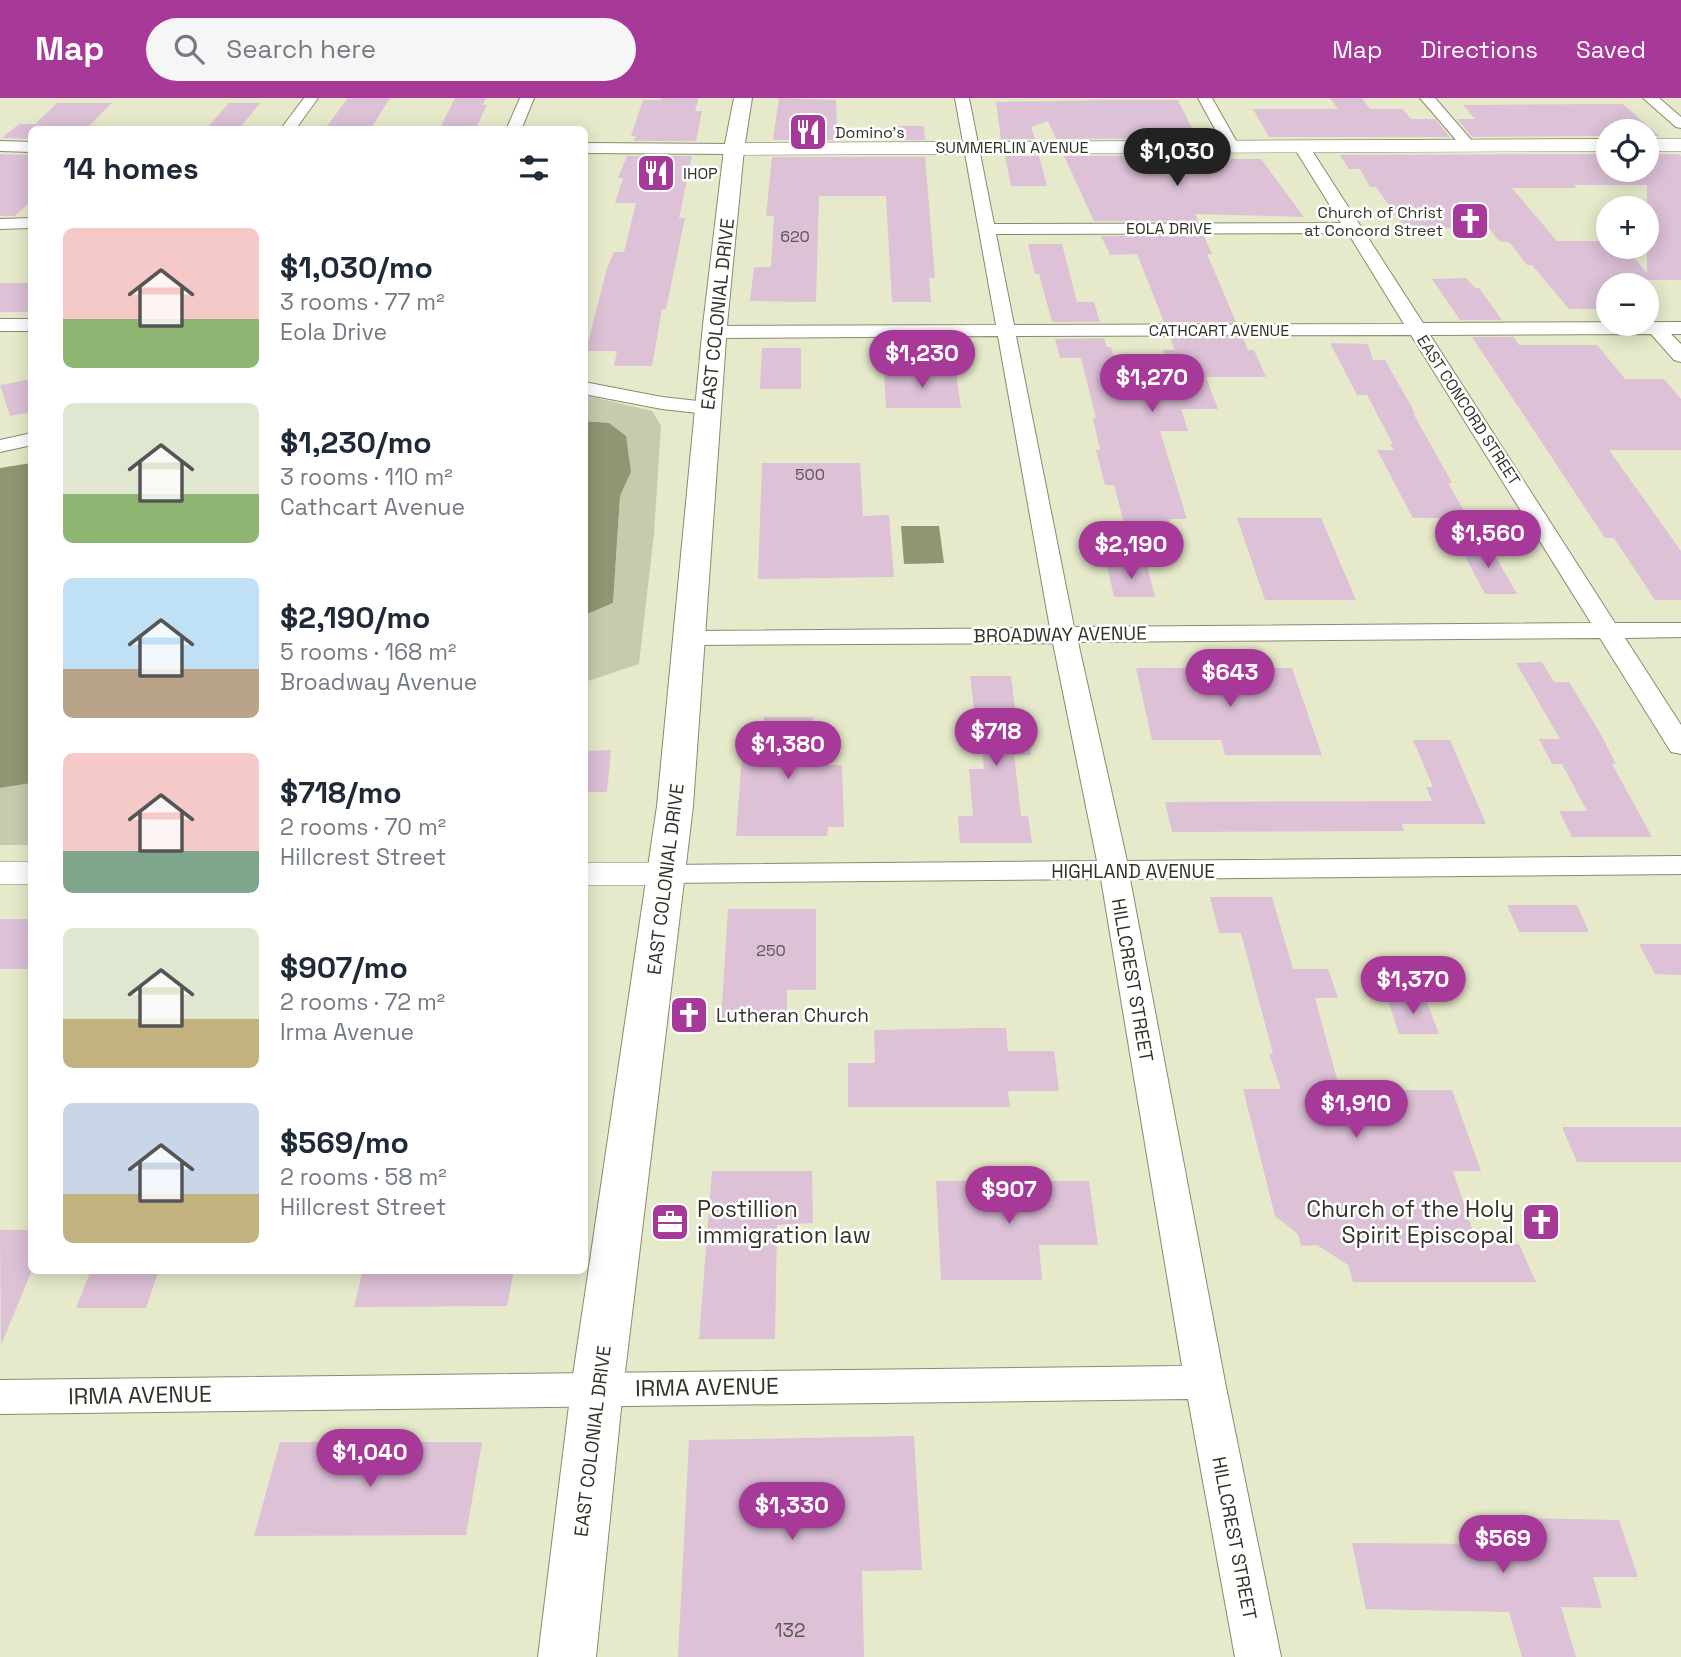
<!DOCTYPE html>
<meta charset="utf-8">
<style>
:root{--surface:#fff;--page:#f6f6f7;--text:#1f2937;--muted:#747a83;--accent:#a73a99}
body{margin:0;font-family:"Space Grotesk",sans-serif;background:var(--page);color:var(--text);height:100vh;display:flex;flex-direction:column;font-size:26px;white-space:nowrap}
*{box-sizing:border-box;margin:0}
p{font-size:23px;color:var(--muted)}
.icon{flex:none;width:38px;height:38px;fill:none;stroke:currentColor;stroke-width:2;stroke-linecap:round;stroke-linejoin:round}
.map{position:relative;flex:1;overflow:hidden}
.panel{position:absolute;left:28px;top:28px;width:560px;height:1148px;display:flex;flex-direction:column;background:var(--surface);border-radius:10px;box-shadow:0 4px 18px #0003}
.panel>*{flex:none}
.controls{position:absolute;left:1596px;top:21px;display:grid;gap:14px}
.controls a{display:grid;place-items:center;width:63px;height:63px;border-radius:50%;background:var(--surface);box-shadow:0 4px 18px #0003;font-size:35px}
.price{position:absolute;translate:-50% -60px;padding:0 16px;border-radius:24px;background:var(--accent);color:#fff;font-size:23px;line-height:46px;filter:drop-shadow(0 2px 4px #0008)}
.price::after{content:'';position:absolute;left:50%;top:42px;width:21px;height:16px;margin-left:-10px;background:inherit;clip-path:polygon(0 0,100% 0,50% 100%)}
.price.selected{background:#222;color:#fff}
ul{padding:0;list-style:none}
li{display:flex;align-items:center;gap:21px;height:175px;padding:0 35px}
li span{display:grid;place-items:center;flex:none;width:196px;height:140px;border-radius:10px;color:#555}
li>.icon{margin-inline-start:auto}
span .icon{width:84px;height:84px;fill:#fffc;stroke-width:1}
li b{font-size:30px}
h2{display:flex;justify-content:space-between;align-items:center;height:84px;padding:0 35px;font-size:30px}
header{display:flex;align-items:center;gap:42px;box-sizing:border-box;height:98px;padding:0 35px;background:var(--accent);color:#fff}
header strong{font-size:33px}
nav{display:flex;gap:38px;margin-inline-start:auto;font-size:24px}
.search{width:490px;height:63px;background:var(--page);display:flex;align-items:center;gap:18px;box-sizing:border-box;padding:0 24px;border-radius:38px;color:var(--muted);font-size:26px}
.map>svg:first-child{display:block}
</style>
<header>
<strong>Map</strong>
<div class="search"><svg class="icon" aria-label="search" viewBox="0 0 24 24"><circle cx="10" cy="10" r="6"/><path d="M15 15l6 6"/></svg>Search here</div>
<nav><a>Map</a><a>Directions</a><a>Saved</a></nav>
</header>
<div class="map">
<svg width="1681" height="1559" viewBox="0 0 1681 1559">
<rect width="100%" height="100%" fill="#e6eaca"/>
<path fill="#c7cbae" d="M584,297L652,313L661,328L654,436L639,566L585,584V517L613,505L620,398L631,374L609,325L585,323Z
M31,685V747H0V690Z"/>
<path fill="#929574" d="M584,323L609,325L626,338L631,374L620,398L613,505L585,517Z
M31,365V685L0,690V370Z
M901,428H939L944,465L904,466Z"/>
<path fill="#dcc1d7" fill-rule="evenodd" d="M348,0H390L370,32H324Z
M455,0H486L483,7H487L475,32H439Z
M661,0H699L695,13H702L696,43H634L636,38H631L643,2H661Z
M779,0L836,2L837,33H845V42H773Z
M1330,0H1362L1370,11H1403L1411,21H1435L1450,39H1269L1253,11H1338Z
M1108,2H1178L1197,40L1056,41L1048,23L1031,29L1035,41H1001L996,4Z
M57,5H112L85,32H32V41L2,40L19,26H35Z
M229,5H260L239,31H206Z
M1623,6L1659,38H1647V33H1608V38L1472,39L1457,21H1475L1463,7Z
M899,28H924L925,42H900Z
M0,56L32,57V102L15,118H0Z
M1608,56V72H1647V56H1678L1681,58V182H1608V211H1569L1532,167H1527L1510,145L1499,143L1489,130H1414L1412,127H1403L1376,89H1370L1360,71H1349L1340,57ZM1574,87H1647V175L1625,149H1608V143H1557L1512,90H1576Z
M1205,57L1207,61H1261L1304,119L1195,116L1198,123H1094L1064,58Z
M627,58H692L679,120H685L666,211H662L652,268H614L617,253H586L607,170L614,154H624L636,105H615L623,80H618Z
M1005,58H1039L1047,88H1011Z
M772,59H925L935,180H929L931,204H892L886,98H819L816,204L750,203L754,169H771L774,118H766Z
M1101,138H1204L1212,156H1207L1236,224H1164L1137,156L1110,157Z
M1028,146H1062L1077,204H1094L1100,224H1052L1039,176H1035Z
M1466,180L1475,190H1479L1502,222H1460L1432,181Z
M0,185H32V214H0Z
M1472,239H1514L1519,247H1597L1625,281H1664L1681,301V352H1609L1681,453V502H1655L1614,440H1605Z
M1104,240L1107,249H1111L1115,263H1166L1163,252H1175L1170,240H1243L1248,252H1254L1266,279H1206L1218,311H1181L1188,333H1160L1187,421H1169L1172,429H1125L1114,387H1105L1096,352H1100L1093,320H1096L1081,260H1060L1055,241Z
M1330,245L1368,246L1373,262H1385L1415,315H1413L1452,385H1448L1468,420H1413L1377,352H1394L1390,346H1393L1367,297H1357Z
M762,250H801V291H760Z
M884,273H956L961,310H886Z
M32,281V314L10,318L0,287Z
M762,365H860L863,418L889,417L894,479L758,481Z
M1237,420H1321L1356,502H1265Z
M1459,447H1489L1517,496H1485Z
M1107,467H1147L1155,499H1114Z
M1542,564L1554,584H1569L1599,633L1616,666H1612L1652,739H1572L1559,713H1587L1562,666H1552L1539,641H1560L1516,565Z
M1136,570H1292L1322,657H1225L1221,642H1152Z
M970,578H1011L1018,633H1028L1031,657H1014L1021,718H1028L1032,745H960L958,718H973L969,671H984L978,611H974Z
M764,619H813V627H826V667H842L844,729H828L827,738H736L744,629H763Z
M1413,642H1450L1486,726H1402L1404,733L1172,734L1165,704L1432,703L1426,689H1433Z
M611,652L607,694H584V653Z
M1210,799H1272L1293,871H1328L1338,900H1315L1340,992H1452L1481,1073H1453L1475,1140L1505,1139L1507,1146H1519L1536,1184H1353L1348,1167L1317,1147L1301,1148L1298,1136L1275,1118L1243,991H1281L1269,956H1273L1241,835H1219Z
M1507,807H1577L1589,834H1519Z
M728,811H816V892H787V923H721Z
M0,821H32V871H0Z
M1639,846H1681V877L1655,876Z
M1387,899H1425L1439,936H1399Z
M981,930H1006L1008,953H1054L1059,993H1008L1010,1009H848V965H875L874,932Z
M1562,1029H1681V1064H1577Z
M712,1073H812L813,1125L777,1127L775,1241H699Z
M936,1083H1089L1098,1147H1039L1042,1182H941Z
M0,1132H32V1172L1,1247Z
M91,1172H159L146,1210H76Z
M363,1172H514L507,1208L354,1209Z
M914,1338L922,1472L862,1473L864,1559H678L689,1342Z
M280,1344H482L466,1437L254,1438Z
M1474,1419L1619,1422L1638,1479H1593L1602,1510L1561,1509L1576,1559H1522L1509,1514L1366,1511L1352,1445L1482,1446Z"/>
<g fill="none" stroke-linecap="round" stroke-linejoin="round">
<defs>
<path id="minor" d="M304,0H318L295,32H280Z
M520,0H534L521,32H506Z
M955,0H969L994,126L1341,125L1293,48L1301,43L1309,48L1423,225L1681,224V236H1671L1681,246V264L1674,262L1651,236L1430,237L1615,525H1681V539L1625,540L1681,627V656L1671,654L1600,540L1078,544L1127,763L1681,758V776L1130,781L1225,1284L1281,1559H1235L1188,1301L0,1316V1282L1182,1268L1101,781L667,785L657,782L652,776L657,770L667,767L1097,763L1053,545L690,547L681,545L678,540L681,535L690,533L1050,530L998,238L714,240L705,234L714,228L996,227ZM1348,135L1404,226L1014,227L996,136ZM1411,237L1591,525L1074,529L1016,238Z
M1198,0H1212L1239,48L1236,51H1226Z
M1420,0H1435L1473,44L1476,47L1473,50H1463Z
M1643,0H1659L1681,19V30L1676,29Z
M0,43L32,44V54L0,53Z
M584,45L734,46L742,51L734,56L584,55Z
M32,120V130L0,131V121Z
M0,221H32V233H0Z
M584,284L662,299L707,304L714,306L717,310L714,314L707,316L662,311L584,296Z
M32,335V347L0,354V342Z"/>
<path id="tertiary" d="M1608,41V53L734,57L725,51L734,45Z
M1647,41H1681V53H1647Z
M0,764H32V786H0Z
M584,765H667L680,768L685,776L680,784L667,787H584Z"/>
<path id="trunk" d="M734,0H752L744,51L727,227L693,708L623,1291L596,1559H538L571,1291L657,708L703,227L724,51Z"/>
</defs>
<use href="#minor" stroke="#888b6e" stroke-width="2"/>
<use href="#tertiary" stroke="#888b6e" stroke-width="1"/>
<use href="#trunk" stroke="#888b6e" stroke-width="2"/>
<use href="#minor" fill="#fff" fill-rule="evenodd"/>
<use href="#tertiary" fill="#fff" fill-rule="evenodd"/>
<use href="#trunk" fill="#fff" fill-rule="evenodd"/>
</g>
<defs>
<symbol id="restaurant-square" viewBox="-11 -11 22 22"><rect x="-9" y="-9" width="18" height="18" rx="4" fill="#a73a99" stroke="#fff"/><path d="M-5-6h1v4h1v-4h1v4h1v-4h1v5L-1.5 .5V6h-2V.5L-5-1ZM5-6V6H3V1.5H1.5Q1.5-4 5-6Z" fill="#fff"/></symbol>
<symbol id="church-square" viewBox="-11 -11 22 22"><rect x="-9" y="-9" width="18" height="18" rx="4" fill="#a73a99" stroke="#fff"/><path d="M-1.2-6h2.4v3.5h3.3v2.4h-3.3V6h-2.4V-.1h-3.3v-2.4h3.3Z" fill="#fff"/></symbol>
<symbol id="office-square" viewBox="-11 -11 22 22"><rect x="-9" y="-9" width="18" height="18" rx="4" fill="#a73a99" stroke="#fff"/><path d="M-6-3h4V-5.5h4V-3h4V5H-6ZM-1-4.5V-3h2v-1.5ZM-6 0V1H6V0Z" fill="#fff"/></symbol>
</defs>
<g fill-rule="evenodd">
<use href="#restaurant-square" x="786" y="12" width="44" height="44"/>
<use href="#restaurant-square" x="634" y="53" width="44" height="44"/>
<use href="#church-square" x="1448" y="101" width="44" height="44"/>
<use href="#church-square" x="667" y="895" width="44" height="44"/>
<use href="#office-square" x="648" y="1102" width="44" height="44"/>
<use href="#church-square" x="1519" y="1102" width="44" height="44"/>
</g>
<g text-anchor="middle" stroke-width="5" stroke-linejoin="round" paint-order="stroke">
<g font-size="16" fill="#323327" stroke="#fff" text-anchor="start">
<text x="835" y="40">Domino's</text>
<text x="683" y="81">IHOP</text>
<text x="1443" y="120" text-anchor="end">Church of Christ<tspan x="1443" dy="18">at Concord Street</tspan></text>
</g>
<g font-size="16" fill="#323327" stroke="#fff">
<text x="1012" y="55">SUMMERLIN AVENUE</text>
<text x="1169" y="136">EOLA DRIVE</text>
<text x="1219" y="238">CATHCART AVENUE</text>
<text transform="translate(1469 312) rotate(57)" y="6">EAST CONCORD STREET</text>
</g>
<g font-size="16" fill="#5c5653">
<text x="795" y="144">620</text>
<text x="810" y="382">500</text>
<text x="771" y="858">250</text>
</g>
<g font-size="19" fill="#323327" stroke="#fff">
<text transform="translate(717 216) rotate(-84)" y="7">EAST COLONIAL DRIVE</text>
<text transform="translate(1060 536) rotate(-1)" y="7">BROADWAY AVENUE</text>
<text x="1133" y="780">HIGHLAND AVENUE</text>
<text transform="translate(665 781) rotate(-83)" y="7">EAST COLONIAL DRIVE</text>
<text transform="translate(1133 882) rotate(80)" y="7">HILLCREST STREET</text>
<text transform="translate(592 1343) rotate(-83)" y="7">EAST COLONIAL DRIVE</text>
<text transform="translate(1235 1440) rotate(79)" y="7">HILLCREST STREET</text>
</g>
<g font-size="19" fill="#323327" stroke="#fff" text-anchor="start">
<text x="716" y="924">Lutheran Church</text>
</g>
<g font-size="19" fill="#5c5653">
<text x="790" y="1539">132</text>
</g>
<g font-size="23" fill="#323327" stroke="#fff" text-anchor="start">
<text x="697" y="1119">Postillion<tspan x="697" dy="26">immigration law</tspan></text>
<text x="1514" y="1119" text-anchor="end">Church of the Holy<tspan x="1514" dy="26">Spirit Episcopal</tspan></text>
</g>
<g font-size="23" fill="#323327" stroke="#fff">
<text transform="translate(707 1289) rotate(-1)" y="8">IRMA AVENUE</text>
<text transform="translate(140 1297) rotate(-1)" y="8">IRMA AVENUE</text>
</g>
</g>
</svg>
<div class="controls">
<a><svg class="icon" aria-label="locate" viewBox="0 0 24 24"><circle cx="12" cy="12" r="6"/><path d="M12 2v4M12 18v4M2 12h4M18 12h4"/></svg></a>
<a>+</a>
<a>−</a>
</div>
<b class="price selected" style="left:1177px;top:90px">$1,030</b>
<b class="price" style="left:922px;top:292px">$1,230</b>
<b class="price" style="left:1152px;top:316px">$1,270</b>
<b class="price" style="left:1488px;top:472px">$1,560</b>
<b class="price" style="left:1131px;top:483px">$2,190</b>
<b class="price" style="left:1230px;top:611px">$643</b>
<b class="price" style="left:996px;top:670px">$718</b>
<b class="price" style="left:788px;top:683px">$1,380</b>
<b class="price" style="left:1413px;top:918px">$1,370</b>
<b class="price" style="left:1356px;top:1042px">$1,910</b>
<b class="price" style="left:1009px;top:1128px">$907</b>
<b class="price" style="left:370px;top:1391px">$1,040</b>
<b class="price" style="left:792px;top:1444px">$1,330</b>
<b class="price" style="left:1503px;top:1477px">$569</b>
<section class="panel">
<h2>14 homes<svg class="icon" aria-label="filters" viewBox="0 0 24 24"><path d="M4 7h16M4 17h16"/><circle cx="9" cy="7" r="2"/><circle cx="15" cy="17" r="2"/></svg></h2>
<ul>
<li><span style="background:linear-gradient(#f6c9c9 65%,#8fb573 0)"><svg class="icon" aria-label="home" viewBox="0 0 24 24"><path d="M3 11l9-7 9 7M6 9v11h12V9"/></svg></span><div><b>$1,030/mo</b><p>3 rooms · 77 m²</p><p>Eola Drive</p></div></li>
<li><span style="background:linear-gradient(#dfe7d0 65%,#8fb573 0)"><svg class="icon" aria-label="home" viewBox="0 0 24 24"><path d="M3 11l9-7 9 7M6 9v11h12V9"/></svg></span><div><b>$1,230/mo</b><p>3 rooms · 110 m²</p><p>Cathcart Avenue</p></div></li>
<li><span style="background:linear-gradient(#bfe0f5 65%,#b9a48a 0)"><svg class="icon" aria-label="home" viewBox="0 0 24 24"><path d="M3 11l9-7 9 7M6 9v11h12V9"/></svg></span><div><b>$2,190/mo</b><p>5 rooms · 168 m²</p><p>Broadway Avenue</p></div></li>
<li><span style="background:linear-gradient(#f6c9c9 70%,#7fa58c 0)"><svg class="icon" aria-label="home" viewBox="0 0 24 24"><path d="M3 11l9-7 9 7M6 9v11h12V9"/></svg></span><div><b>$718/mo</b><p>2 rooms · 70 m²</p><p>Hillcrest Street</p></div></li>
<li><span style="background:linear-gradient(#dfe7d0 65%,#c2b280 0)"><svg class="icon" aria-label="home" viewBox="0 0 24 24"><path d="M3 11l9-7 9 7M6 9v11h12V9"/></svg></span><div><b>$907/mo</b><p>2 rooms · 72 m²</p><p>Irma Avenue</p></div></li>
<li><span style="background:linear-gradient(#c9d6e8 65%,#c2b280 0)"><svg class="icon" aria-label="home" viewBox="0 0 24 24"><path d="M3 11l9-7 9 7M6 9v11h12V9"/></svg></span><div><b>$569/mo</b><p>2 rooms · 58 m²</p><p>Hillcrest Street</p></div></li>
</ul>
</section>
</div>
